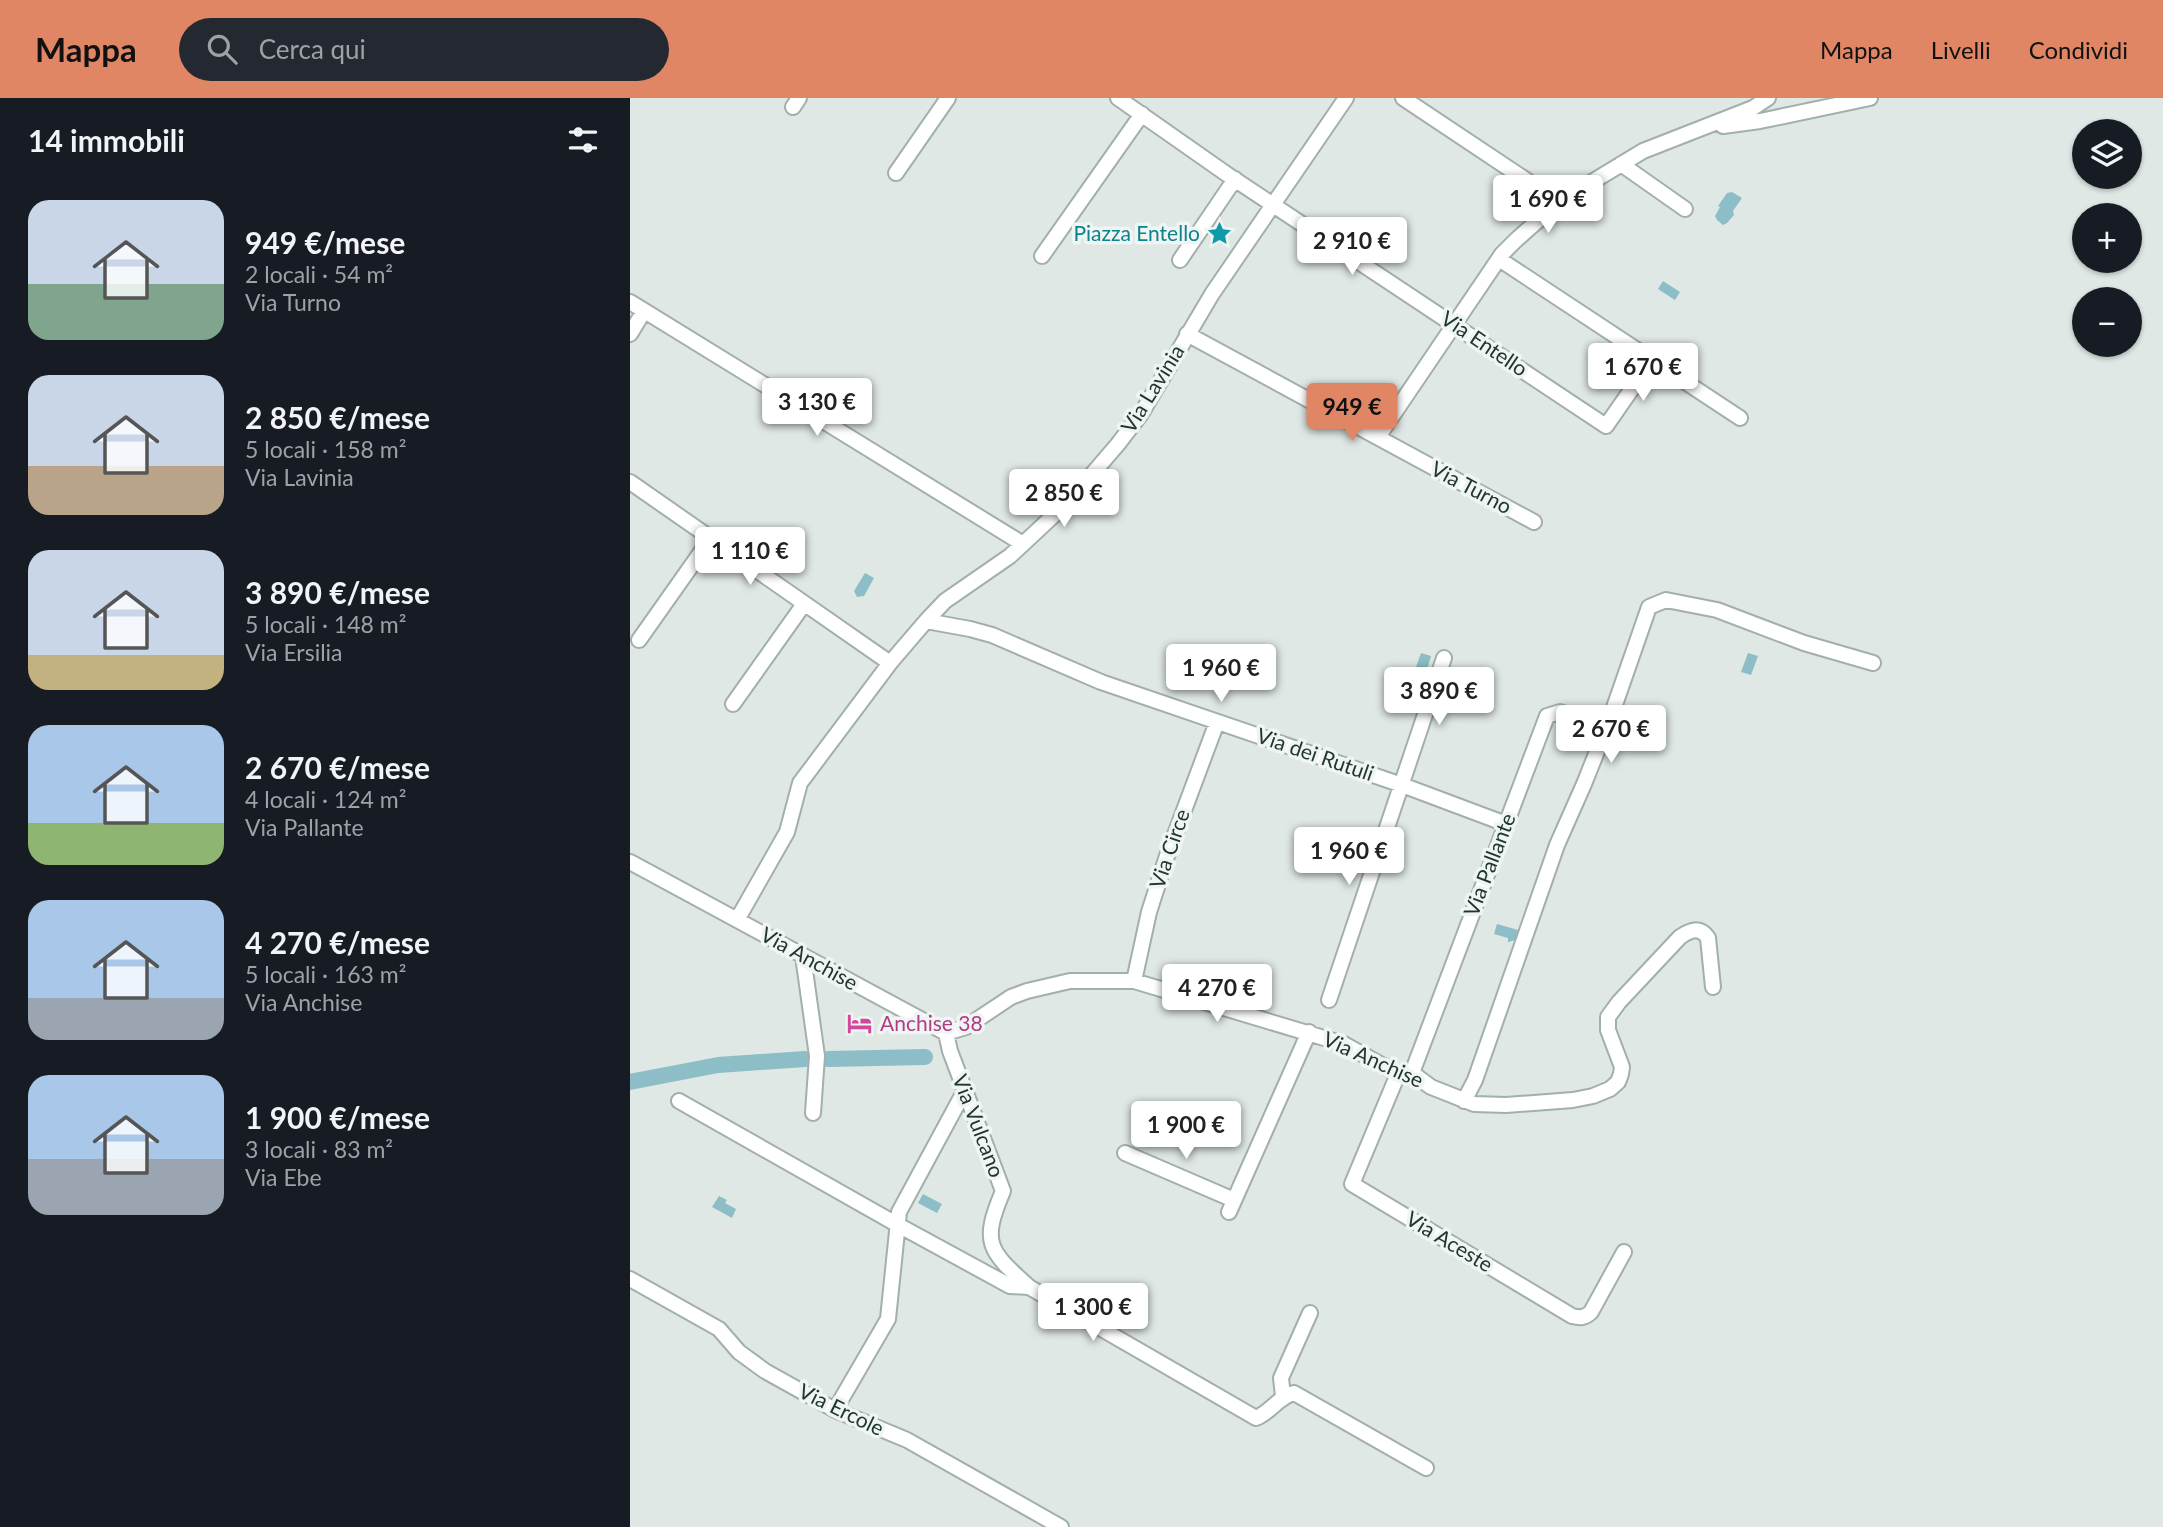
<!DOCTYPE html>
<html lang="it">
<meta charset="utf-8">
<style>
:root{--surface:#171b24;--page:#242831;--text:#f1f3f6;--muted:#9ea1a6;--accent:#e08665}
body{margin:0;font-family:Lato,sans-serif;background:var(--page);color:var(--text);height:100vh;display:flex;flex-direction:column;font-size:26px;white-space:nowrap}
*{box-sizing:border-box;margin:0}
p{font-size:23px;color:var(--muted)}
.icon{flex:none;width:38px;height:38px;fill:none;stroke:currentColor;stroke-width:2;stroke-linecap:round;stroke-linejoin:round}
.map{position:relative;flex:1;overflow:hidden}
.panel{display:flex;flex-direction:column;background:var(--surface);width:630px}
.panel>*{flex:none}
.controls{position:absolute;left:1442px;top:21px;display:grid;gap:14px}
.controls a{display:grid;place-items:center;width:70px;height:70px;border-radius:50%;background:var(--surface);box-shadow:0 2px 5px #0004;font-size:35px}
.price{position:absolute;translate:-50% -60px;padding:0 16px;border-radius:7px;background:#fff;color:#222;font-size:23px;line-height:46px;filter:drop-shadow(0 2px 4px #0008)}
.price::after{content:'';position:absolute;left:50%;top:42px;width:21px;height:16px;margin-left:-10px;background:inherit;clip-path:polygon(0 0,100% 0,50% 100%)}
.price.current{background:var(--accent);color:#111}
ul{padding:0;list-style:none}
li{display:flex;align-items:center;gap:21px;height:175px;padding:0 28px}
li span{display:grid;place-items:center;flex:none;width:196px;height:140px;border-radius:21px;color:#555}
li>.icon{margin-inline-start:auto}
span .icon{width:84px;height:84px;fill:#fffc;stroke-width:1}
li b{font-size:30px}
h2{display:flex;justify-content:space-between;align-items:center;height:84px;padding:0 28px;font-size:30px}
header{display:flex;align-items:center;gap:42px;box-sizing:border-box;height:98px;padding:0 35px;background:var(--accent);color:#111}
header strong{font-size:33px}
nav{display:flex;gap:38px;margin-inline-start:auto;font-size:24px}
.search{width:490px;height:63px;background:var(--page);display:flex;align-items:center;gap:18px;box-sizing:border-box;padding:0 24px;border-radius:38px;color:var(--muted);font-size:26px}
main{display:flex;flex:1;min-height:0}
.map>svg:first-child{display:block}
</style>
<header>
<strong>Mappa</strong>
<div class="search"><svg class="icon" aria-label="search" viewBox="0 0 24 24"><circle cx="10" cy="10" r="6"/><path d="M15 15l6 6"/></svg>Cerca qui</div>
<nav><a>Mappa</a><a>Livelli</a><a>Condividi</a></nav>
</header>
<main>
<section class="panel">
<h2>14 immobili<svg class="icon" aria-label="filters" viewBox="0 0 24 24"><path d="M4 7h16M4 17h16"/><circle cx="9" cy="7" r="2"/><circle cx="15" cy="17" r="2"/></svg></h2>
<ul>
<li><span style="background:linear-gradient(#c9d6e8 60%,#7fa58c 0)"><svg class="icon" aria-label="home" viewBox="0 0 24 24"><path d="M3 11l9-7 9 7M6 9v11h12V9"/></svg></span><div><b>949 €/mese</b><p>2 locali · 54 m²</p><p>Via Turno</p></div></li>
<li><span style="background:linear-gradient(#c9d6e8 65%,#b9a48a 0)"><svg class="icon" aria-label="home" viewBox="0 0 24 24"><path d="M3 11l9-7 9 7M6 9v11h12V9"/></svg></span><div><b>2 850 €/mese</b><p>5 locali · 158 m²</p><p>Via Lavinia</p></div></li>
<li><span style="background:linear-gradient(#c9d6e8 75%,#c2b280 0)"><svg class="icon" aria-label="home" viewBox="0 0 24 24"><path d="M3 11l9-7 9 7M6 9v11h12V9"/></svg></span><div><b>3 890 €/mese</b><p>5 locali · 148 m²</p><p>Via Ersilia</p></div></li>
<li><span style="background:linear-gradient(#a9c7e8 70%,#8fb573 0)"><svg class="icon" aria-label="home" viewBox="0 0 24 24"><path d="M3 11l9-7 9 7M6 9v11h12V9"/></svg></span><div><b>2 670 €/mese</b><p>4 locali · 124 m²</p><p>Via Pallante</p></div></li>
<li><span style="background:linear-gradient(#a9c7e8 70%,#9aa5b1 0)"><svg class="icon" aria-label="home" viewBox="0 0 24 24"><path d="M3 11l9-7 9 7M6 9v11h12V9"/></svg></span><div><b>4 270 €/mese</b><p>5 locali · 163 m²</p><p>Via Anchise</p></div></li>
<li><span style="background:linear-gradient(#a9c7e8 60%,#9aa5b1 0)"><svg class="icon" aria-label="home" viewBox="0 0 24 24"><path d="M3 11l9-7 9 7M6 9v11h12V9"/></svg></span><div><b>1 900 €/mese</b><p>3 locali · 83 m²</p><p>Via Ebe</p></div></li>
</ul>
</section>
<div class="map">
<svg width="1533" height="1429" viewBox="0 0 1533 1429">
<rect width="100%" height="100%" fill="#dfe8e4"/>
<path fill="#8dbdc7" d="M1102,94L1112,100L1103,113L1104,117L1097,125L1093,127L1087,122L1085,118L1090,109L1088,108L1097,95Z
M1033,183L1050,194L1045,202L1028,191Z
M235,475L244,480L234,498L227,499L224,493Z
M791,555L801,558L796,575L785,572Z
M1118,555L1128,558L1121,577L1111,574Z
M867,826L888,832L885,842L879,844H878V840L864,836Z
M293,1096L312,1106L307,1115L288,1105Z
M89,1098L97,1102L95,1105L106,1111L102,1120L82,1109Z"/>
<g fill="none" stroke-linecap="round" stroke-linejoin="round">
<path stroke="#8dbdc7" stroke-width="16" d="M198,961L295,959
M0,984L88,967L175,961"/>
<defs>
<path id="street" d="M488,0L598,77L976,328L1022,262
M773,0L929,104
M163,9L169,0
M1093,28L1130,23L1240,0
M991,66L1055,111
M266,75L318,0
M412,158L512,16
M869,161L1110,320
M550,162L605,81
M0,204L393,446
M0,236L14,213
M557,236L904,424
M748,339L872,156L886,142L929,104L1013,53L1123,10L1138,0
M0,384L260,565
M296,523L340,531L362,537L471,584L772,687L876,726
M9,542L81,440
M103,606L174,506
M0,764L316,935L336,929L381,899L397,893L440,883H504L714,946L768,976L782,975L801,989L844,1006L876,1007L943,1002L963,998L980,991L988,984L991,976L992,969L978,932V919L989,904L1050,839C1060,832 1070,828 1078,840L1083,889
M107,822L157,734L170,685L260,565L296,523L315,503L380,458L393,446L440,402L488,346L511,316L582,196L716,0
M173,858L187,958L183,1015
M504,883L519,814L537,758L587,624
M699,902L814,560
M316,935L320,953L373,1093C351,1145 358,1152 399,1189L626,1320C641,1314 648,1299 664,1295L796,1370
M782,975L917,618L930,614L976,630
M768,976L722,1086L942,1218C950,1220 955,1220 961,1214L994,1154
M49,1003L268,1127L380,1188L399,1189
M834,1003L845,982L927,747L954,686L980,621L1019,509L1036,502L1087,512L1174,545L1243,565
M495,1055L604,1102
M599,1114L679,934
M0,1181L89,1231L109,1254L135,1273L205,1312L277,1342L431,1429
M653,1298L651,1280L680,1215
M205,1312L258,1221L269,1114L335,992"/>
</defs>
<use href="#street" stroke="#a3afab" stroke-width="18"/>
<use href="#street" stroke="#fff" stroke-width="14"/>
</g>
<defs>
<symbol id="sight-bare" viewBox="-9 -9 18 18"><path d="M0-6L1.8-2.2L6-1.7L2.9 1.2L3.7 5.4L0 3.3L-3.7 5.4L-2.9 1.2L-6-1.7L-1.8-2.2Z" fill="#0f9aa8" stroke="#eff5f2" stroke-width="2.5" paint-order="stroke"/></symbol>
<symbol id="hotel-bare" viewBox="-9 -9 18 18"><path d="M-6-4.5h1.5V1H6V5H4.5V3h-9V5H-6ZM-4 0a1.8 1.8 0 1 1 3.6 0ZM.5 0V-2.5h3Q6-2.5 6 0Z" fill="#d1479c" stroke="#eff5f2" stroke-width="2.5" paint-order="stroke"/></symbol>
</defs>
<g fill-rule="evenodd">
<use href="#sight-bare" x="572" y="118" width="35" height="35"/>
<use href="#hotel-bare" x="212" y="908" width="35" height="35"/>
</g>
<g text-anchor="middle" stroke-width="7" stroke-linejoin="round" paint-order="stroke">
<g font-size="21" fill="#0d838f" stroke="#eff5f2" text-anchor="end">
<text x="570" y="143">Piazza Entello</text>
</g>
<g font-size="21" fill="#223631" stroke="#eff5f2">
<text transform="translate(854 246) rotate(34)" y="7">Via Entello</text>
<text transform="translate(523 291) rotate(-58)" y="7">Via Lavinia</text>
<text transform="translate(841 390) rotate(28)" y="7">Via Turno</text>
<text transform="translate(685 657) rotate(19)" y="7">Via dei Rutuli</text>
<text transform="translate(540 751) rotate(-71)" y="7">Via Circe</text>
<text transform="translate(860 767) rotate(-69)" y="7">Via Pallante</text>
<text transform="translate(179 861) rotate(29)" y="7">Via Anchise</text>
<text transform="translate(743 962) rotate(24)" y="7">Via Anchise</text>
<text transform="translate(348 1028) rotate(69)" y="7">Via Vulcano</text>
<text transform="translate(819 1144) rotate(31)" y="7">Via Aceste</text>
<text transform="translate(211 1312) rotate(26)" y="7">Via Ercole</text>
</g>
<g font-size="21" fill="#b23c85" stroke="#eff5f2" text-anchor="start">
<text x="250" y="933">Anchise 38</text>
</g>
</g>
</svg>
<div class="controls">
<a><svg class="icon" aria-label="layers" viewBox="0 0 24 24"><path d="M12 4l9 5-9 5-9-5zM3 14l9 5 9-5"/></svg></a>
<a>+</a>
<a>−</a>
</div>
<b class="price" style="left:918px;top:137px">1 690 €</b>
<b class="price" style="left:722px;top:179px">2 910 €</b>
<b class="price" style="left:1013px;top:305px">1 670 €</b>
<b class="price" style="left:187px;top:340px">3 130 €</b>
<b class="price current" style="left:722px;top:345px">949 €</b>
<b class="price" style="left:434px;top:431px">2 850 €</b>
<b class="price" style="left:120px;top:489px">1 110 €</b>
<b class="price" style="left:591px;top:606px">1 960 €</b>
<b class="price" style="left:809px;top:629px">3 890 €</b>
<b class="price" style="left:981px;top:667px">2 670 €</b>
<b class="price" style="left:719px;top:789px">1 960 €</b>
<b class="price" style="left:587px;top:926px">4 270 €</b>
<b class="price" style="left:556px;top:1063px">1 900 €</b>
<b class="price" style="left:463px;top:1245px">1 300 €</b>
</div>
</main>
